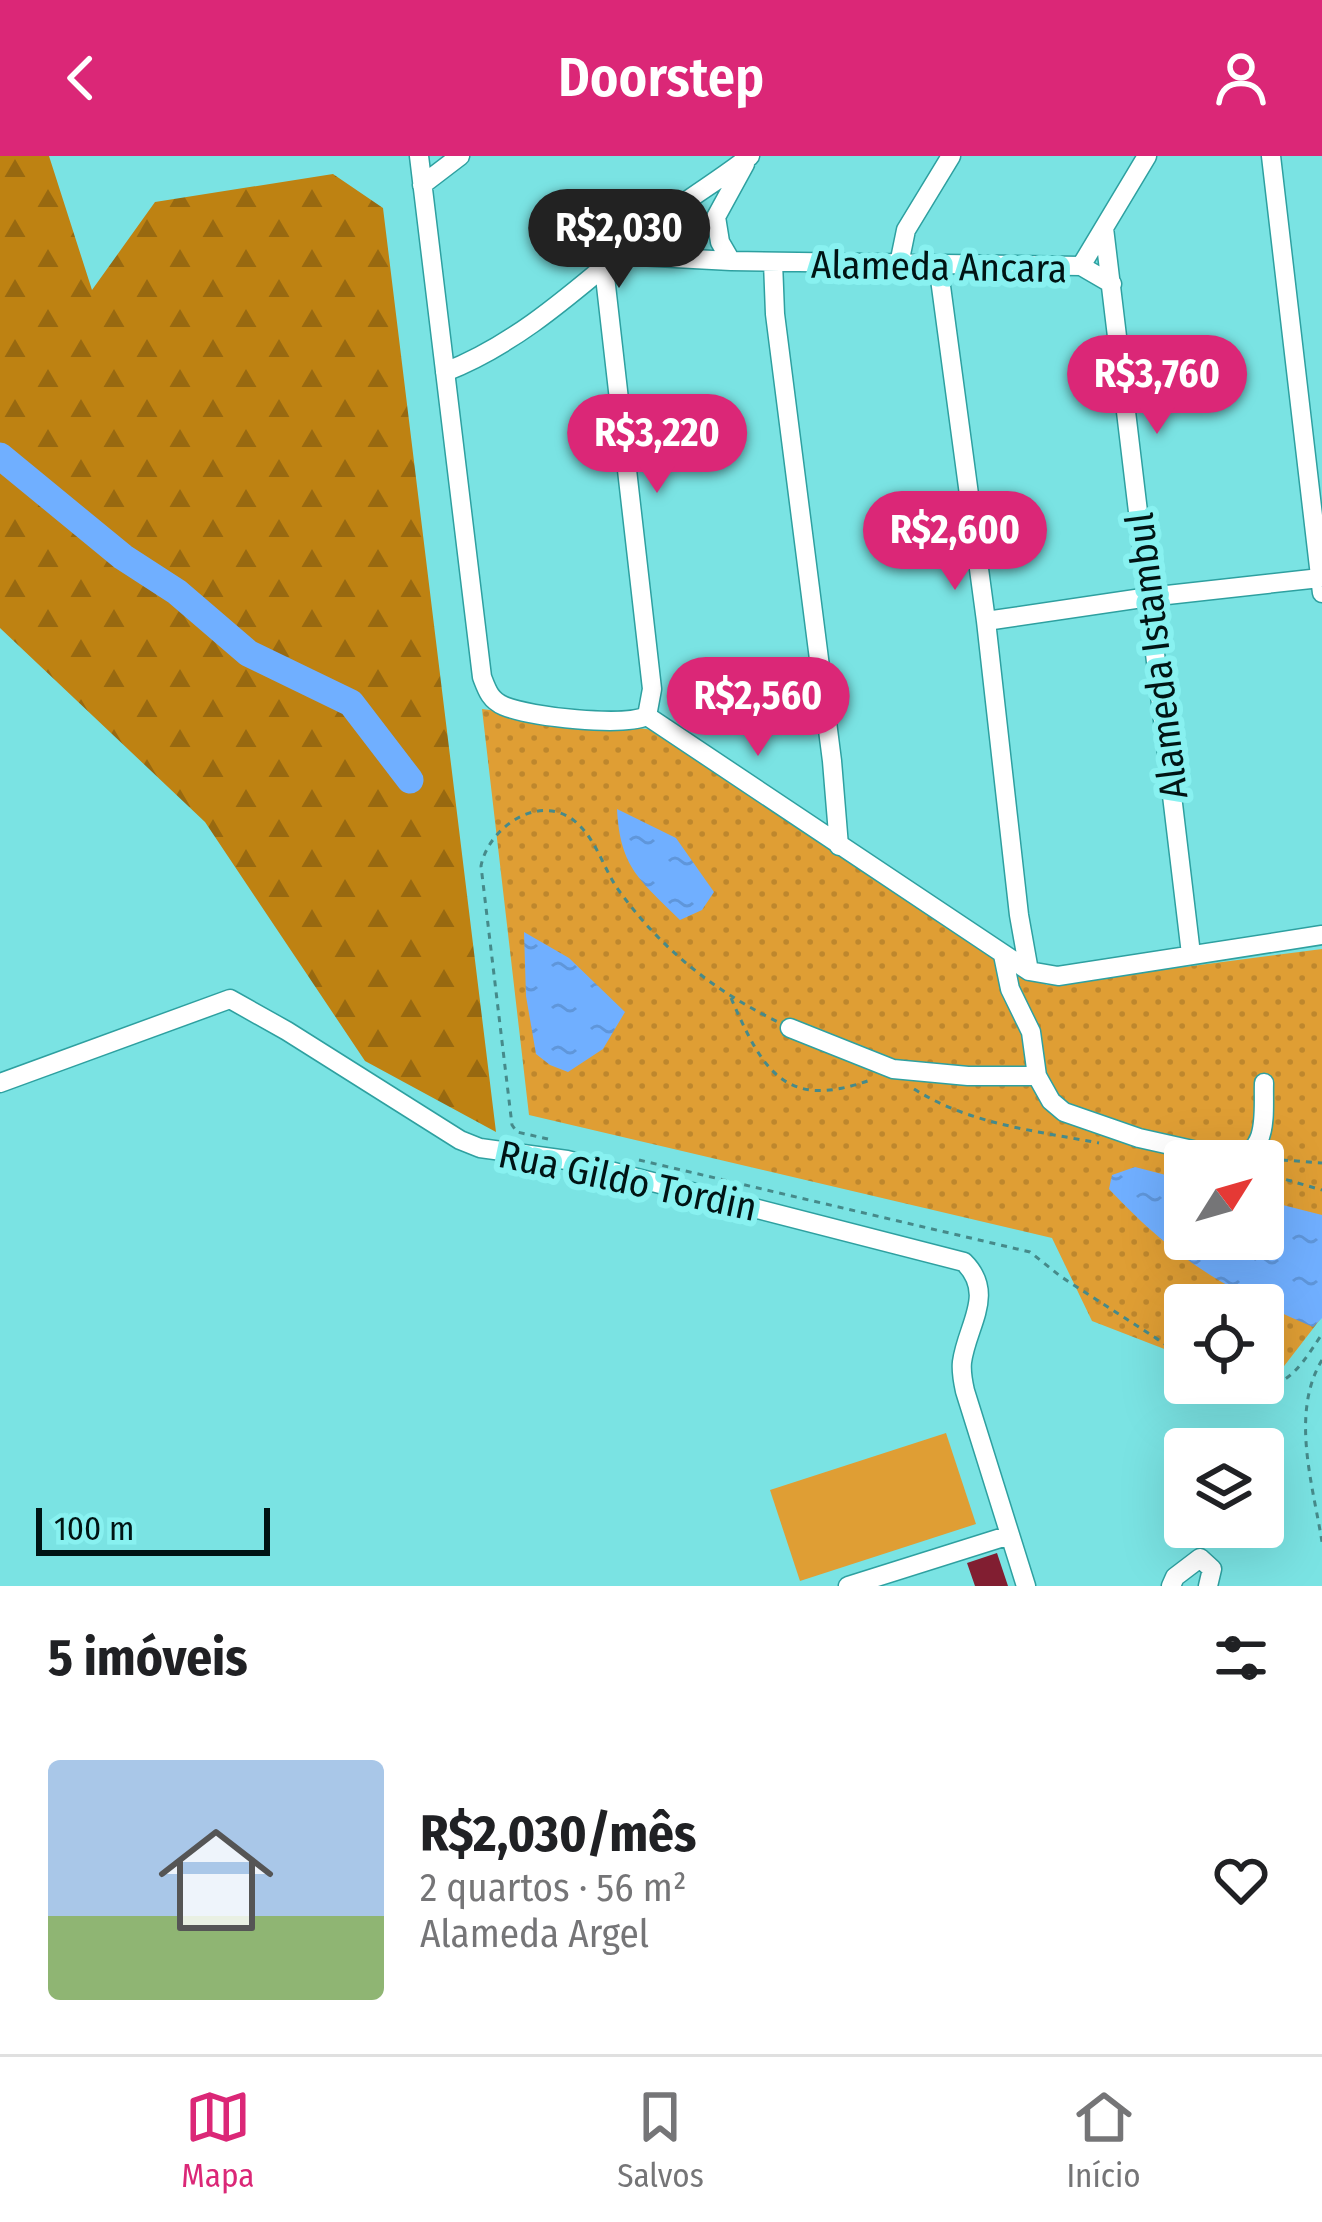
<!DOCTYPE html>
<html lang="pt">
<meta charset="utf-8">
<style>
:root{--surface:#fff;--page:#f2f2f2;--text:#202124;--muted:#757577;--line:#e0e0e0;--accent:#db2777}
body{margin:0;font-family:"Fira Sans Condensed",sans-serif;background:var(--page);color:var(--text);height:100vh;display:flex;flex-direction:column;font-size:45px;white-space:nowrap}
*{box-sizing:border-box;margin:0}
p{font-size:39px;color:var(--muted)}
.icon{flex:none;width:66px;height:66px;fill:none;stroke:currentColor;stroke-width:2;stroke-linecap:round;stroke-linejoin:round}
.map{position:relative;height:1430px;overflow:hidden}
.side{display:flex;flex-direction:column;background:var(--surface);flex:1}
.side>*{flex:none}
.needle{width:78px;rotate:53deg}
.fabs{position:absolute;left:1164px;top:984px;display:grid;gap:24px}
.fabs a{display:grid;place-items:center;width:120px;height:120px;border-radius:12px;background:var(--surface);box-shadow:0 12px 48px #0002;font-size:60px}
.scale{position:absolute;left:36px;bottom:30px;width:234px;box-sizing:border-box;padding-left:12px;border:6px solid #001414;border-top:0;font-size:33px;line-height:42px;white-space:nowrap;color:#001414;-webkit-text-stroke:9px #88f1f0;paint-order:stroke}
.price{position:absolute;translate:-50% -102px;padding:0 27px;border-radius:42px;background:var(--accent);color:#fff;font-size:39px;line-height:78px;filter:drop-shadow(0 3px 6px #0008)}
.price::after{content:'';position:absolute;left:50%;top:72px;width:36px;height:27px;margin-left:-18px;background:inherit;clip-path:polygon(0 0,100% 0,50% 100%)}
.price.selected{background:#222;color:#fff}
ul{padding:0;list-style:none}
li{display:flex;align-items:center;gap:36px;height:300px;padding:0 48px}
li span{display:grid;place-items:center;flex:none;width:336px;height:240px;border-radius:12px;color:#555}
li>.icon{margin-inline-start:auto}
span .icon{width:144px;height:144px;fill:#fffc;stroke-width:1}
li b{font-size:51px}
h2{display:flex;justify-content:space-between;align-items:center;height:144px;padding:0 48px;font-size:51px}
header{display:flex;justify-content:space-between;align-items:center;height:156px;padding:0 48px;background:var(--accent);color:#fff;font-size:54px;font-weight:600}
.tab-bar{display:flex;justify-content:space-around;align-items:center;height:168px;border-top:3px solid var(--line);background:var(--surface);font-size:33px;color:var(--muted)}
.tab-bar a{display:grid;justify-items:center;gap:6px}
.tab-bar .selected{color:var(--accent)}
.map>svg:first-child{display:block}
</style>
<header><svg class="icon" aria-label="back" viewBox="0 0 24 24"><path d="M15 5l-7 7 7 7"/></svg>Doorstep<svg class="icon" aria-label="person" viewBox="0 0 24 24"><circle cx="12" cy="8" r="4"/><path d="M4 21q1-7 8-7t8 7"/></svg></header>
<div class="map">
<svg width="1322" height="1430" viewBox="0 0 1322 1430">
<defs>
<pattern id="forest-firs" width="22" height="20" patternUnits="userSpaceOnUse" patternTransform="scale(3)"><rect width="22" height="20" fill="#be8212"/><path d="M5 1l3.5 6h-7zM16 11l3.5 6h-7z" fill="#986910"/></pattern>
<pattern id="park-dots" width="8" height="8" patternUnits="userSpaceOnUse" patternTransform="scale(3)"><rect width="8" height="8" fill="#df9e34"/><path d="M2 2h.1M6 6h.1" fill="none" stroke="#be872d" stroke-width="1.8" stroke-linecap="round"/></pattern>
<pattern id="water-ripples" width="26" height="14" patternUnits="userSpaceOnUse" patternTransform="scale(3)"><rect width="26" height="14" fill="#70afff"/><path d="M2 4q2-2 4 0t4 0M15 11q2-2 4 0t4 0" fill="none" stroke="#5f96da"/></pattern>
</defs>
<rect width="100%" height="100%" fill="#7ae3e3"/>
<path fill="#df9e34" d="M946,1277L976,1368L800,1425L770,1334Z"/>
<path fill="url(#forest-firs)" d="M0,0H49L92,134L155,46L333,18L383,52L496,976L365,905L205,666L0,472Z"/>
<path fill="url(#park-dots)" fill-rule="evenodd" d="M482,553L654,574L1047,829L1322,793V1161L1267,1232L1253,1227H1263V1149H1185V1201L1092,1165L1052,1082L529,959ZM1185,1005H1263V1083H1185Z"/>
<path fill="url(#water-ripples)" d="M617,653L676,682L714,736L702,754L680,764C640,724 620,712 617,653Z
M524,776L569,802L625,856L603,893L568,916L550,909L536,898L526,840Z
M1135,1011L1185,1024V1083H1263V1044L1322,1059V1162L1313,1171C1224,1132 1177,1105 1109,1033L1112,1019Z"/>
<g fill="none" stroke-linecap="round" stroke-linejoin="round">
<path stroke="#70afff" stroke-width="27" d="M0,300L123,401L177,436L248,497L351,547L410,624"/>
</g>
<path fill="#811e31" d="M997,1397L1008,1430H975L967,1407Z"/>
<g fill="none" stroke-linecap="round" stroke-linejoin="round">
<defs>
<path id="minor" d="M419,0L482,521C487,534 490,544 504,550C531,561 622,571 647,560
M1271,0L1322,437
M422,29L460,0
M1104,72L1191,798
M619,99L731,105L1081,110L1112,128
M731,105L720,86L716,61L745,8
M773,106L775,158L832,605L839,690
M899,108L906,74L951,0
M938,108L986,465L1019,759L1029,815
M1081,110L1147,0
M604,112L652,533L647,560
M445,216C530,183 595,115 666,60C693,39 724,21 750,0
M986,465L1149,441L1320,422
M647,560L1029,815L1058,820L1322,779
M1003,799L1010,833L1031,876L1037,920L1051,945L1064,956L1139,982L1233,1003C1270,996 1263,957 1264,927
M790,872L893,913L968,920H1037
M0,927L230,843L287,875L460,984L480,992L567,1004L964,1106C996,1138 967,1169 962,1206C961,1215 963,1226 965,1235L1026,1430
M848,1430L1010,1379
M1171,1430L1175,1421L1200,1402L1212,1413L1208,1430"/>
</defs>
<use href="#minor" stroke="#2ea0a0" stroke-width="21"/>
<path stroke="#468a8a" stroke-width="3" stroke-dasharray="6 6" stroke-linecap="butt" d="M731,842C763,915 785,956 873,923
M914,933C969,968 1036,975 1099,987
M548,983L517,976L512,969L481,710C488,673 536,638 572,663C595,680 602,709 617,732C660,792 711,833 778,866
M1270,1003L1322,1007
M639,1004L1030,1096L1060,1120L1185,1201
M1263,1017L1322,1034
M1322,1204C1290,1257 1313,1329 1322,1386
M1228,1227C1282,1241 1295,1219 1322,1178"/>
<use href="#minor" stroke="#fff" stroke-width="18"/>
</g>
<g text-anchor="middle" stroke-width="12" stroke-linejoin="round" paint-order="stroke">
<g font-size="39" fill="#001414" stroke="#88f1f0">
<text transform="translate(939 110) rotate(1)" y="14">Alameda Ancara</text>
<text transform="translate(1156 500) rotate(-97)" y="14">Alameda Istambul</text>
<text transform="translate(628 1024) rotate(12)" y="14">Rua Gildo Tordin</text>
</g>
</g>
</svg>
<div class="fabs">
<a><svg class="needle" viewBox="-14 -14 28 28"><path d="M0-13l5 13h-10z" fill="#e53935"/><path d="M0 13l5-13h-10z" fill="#757577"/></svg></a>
<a><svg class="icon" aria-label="locate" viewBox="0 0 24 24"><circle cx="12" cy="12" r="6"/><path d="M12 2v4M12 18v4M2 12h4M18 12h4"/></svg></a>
<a><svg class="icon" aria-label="layers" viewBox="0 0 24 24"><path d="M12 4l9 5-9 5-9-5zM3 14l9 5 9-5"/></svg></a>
</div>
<div class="scale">100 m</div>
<b class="price selected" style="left:619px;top:135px">R$2,030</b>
<b class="price" style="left:1157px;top:281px">R$3,760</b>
<b class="price" style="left:657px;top:340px">R$3,220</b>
<b class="price" style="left:955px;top:437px">R$2,600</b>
<b class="price" style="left:758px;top:603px">R$2,560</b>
</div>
<section class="side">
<h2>5 imóveis<svg class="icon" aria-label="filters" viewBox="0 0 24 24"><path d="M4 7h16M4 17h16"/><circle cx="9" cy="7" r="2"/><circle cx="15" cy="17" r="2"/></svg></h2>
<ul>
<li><span style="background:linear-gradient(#a9c7e8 65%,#8fb573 0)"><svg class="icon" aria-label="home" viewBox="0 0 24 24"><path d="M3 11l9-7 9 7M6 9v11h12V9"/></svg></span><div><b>R$2,030/mês</b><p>2 quartos · 56 m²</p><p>Alameda Argel</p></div><svg class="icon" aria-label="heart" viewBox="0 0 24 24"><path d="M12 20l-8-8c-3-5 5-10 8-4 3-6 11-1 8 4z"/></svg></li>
</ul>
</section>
<nav class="tab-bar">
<a class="selected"><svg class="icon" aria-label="map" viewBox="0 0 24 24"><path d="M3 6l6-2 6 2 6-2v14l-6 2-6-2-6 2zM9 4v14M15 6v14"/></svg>Mapa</a>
<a><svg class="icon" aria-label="saved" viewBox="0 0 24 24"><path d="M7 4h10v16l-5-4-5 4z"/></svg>Salvos</a>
<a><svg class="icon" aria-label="home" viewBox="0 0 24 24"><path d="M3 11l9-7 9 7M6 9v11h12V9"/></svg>Início</a>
</nav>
